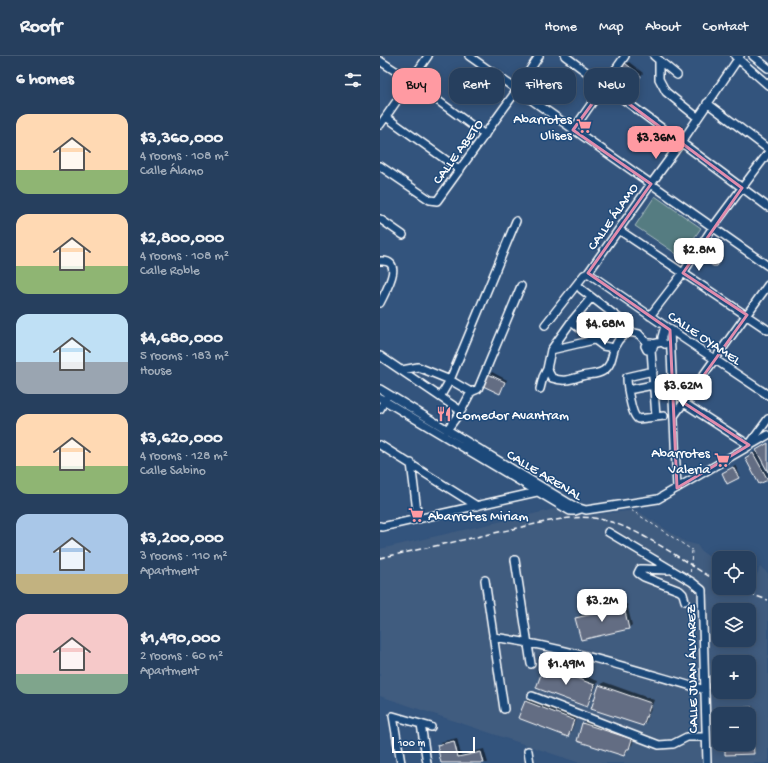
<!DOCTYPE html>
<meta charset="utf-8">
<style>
:root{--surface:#263f5e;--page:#324a67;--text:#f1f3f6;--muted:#a4afbc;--line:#425873;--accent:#ff9aa2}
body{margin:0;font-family:"Gochi Hand",sans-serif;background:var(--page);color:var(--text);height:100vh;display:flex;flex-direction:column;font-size:15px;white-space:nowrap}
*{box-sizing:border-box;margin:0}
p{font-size:13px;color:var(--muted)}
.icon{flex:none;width:22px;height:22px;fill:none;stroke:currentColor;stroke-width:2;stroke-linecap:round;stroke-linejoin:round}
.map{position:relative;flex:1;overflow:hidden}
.details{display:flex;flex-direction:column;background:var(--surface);width:380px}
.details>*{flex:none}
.guide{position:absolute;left:12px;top:12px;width:316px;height:36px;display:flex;gap:8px}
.fabs{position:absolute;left:332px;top:495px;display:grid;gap:8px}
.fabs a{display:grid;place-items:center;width:44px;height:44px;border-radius:8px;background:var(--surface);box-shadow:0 2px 10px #0003,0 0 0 1px var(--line);font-size:20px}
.scale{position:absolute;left:12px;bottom:10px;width:83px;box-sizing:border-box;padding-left:4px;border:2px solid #fff;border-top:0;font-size:11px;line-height:14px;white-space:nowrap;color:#fff;-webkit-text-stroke:3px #1f4a7a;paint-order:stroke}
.price{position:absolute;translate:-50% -34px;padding:0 9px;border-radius:8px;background:#fff;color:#222;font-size:13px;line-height:26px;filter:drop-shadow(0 1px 2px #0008)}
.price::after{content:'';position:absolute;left:50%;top:24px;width:12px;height:9px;margin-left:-6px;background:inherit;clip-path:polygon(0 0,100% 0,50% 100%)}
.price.current{background:var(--accent);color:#111}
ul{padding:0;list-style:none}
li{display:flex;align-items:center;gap:12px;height:100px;padding:0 16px}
li span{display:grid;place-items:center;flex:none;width:112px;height:80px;border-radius:12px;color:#555}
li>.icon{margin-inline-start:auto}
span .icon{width:48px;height:48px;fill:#fffc;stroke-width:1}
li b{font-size:17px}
h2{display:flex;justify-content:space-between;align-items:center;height:48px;padding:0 16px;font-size:17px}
.chip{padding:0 14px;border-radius:12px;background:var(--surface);box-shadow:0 2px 10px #0003,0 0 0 1px var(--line);font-size:14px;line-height:36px}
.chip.current{background:var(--accent);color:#111}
header{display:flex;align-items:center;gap:24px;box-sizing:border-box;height:56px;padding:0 20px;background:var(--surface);border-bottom:1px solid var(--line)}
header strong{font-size:19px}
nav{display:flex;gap:22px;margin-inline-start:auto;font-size:14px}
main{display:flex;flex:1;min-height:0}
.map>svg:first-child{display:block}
</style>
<header>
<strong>Roofr</strong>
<nav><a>Home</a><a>Map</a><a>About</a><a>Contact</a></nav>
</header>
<main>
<section class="details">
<h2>6 homes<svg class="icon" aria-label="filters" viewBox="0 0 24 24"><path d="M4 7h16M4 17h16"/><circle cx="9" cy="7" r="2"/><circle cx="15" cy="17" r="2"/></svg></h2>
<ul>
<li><span style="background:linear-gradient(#ffd9b3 70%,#8fb573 0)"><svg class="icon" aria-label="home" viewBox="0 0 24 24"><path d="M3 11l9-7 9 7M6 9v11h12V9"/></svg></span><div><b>$3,360,000</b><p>4 rooms · 108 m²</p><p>Calle Álamo</p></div></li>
<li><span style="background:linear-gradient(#ffd9b3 65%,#8fb573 0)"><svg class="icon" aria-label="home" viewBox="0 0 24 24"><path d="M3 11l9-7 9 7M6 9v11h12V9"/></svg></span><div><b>$2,800,000</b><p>4 rooms · 108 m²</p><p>Calle Roble</p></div></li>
<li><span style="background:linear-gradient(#bfe0f5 60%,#9aa5b1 0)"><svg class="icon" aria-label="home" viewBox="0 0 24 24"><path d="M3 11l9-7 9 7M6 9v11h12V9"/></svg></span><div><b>$4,680,000</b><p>5 rooms · 183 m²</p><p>House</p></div></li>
<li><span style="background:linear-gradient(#ffd9b3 65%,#8fb573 0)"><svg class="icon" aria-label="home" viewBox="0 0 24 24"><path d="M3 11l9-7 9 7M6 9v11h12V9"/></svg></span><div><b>$3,620,000</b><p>4 rooms · 128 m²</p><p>Calle Sabino</p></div></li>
<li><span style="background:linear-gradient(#a9c7e8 75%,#c2b280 0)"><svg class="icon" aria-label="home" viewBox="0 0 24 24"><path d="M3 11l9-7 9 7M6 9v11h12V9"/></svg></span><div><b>$3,200,000</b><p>3 rooms · 110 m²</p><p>Apartment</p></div></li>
<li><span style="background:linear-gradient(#f6c9c9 75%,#7fa58c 0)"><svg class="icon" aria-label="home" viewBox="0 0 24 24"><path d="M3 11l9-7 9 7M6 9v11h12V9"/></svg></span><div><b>$1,490,000</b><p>2 rooms · 60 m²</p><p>Apartment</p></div></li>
</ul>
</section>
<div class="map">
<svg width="388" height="707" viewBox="0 0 388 707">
<rect width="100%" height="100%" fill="#33547d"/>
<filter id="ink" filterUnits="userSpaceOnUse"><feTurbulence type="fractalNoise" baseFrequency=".025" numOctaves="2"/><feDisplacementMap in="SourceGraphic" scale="8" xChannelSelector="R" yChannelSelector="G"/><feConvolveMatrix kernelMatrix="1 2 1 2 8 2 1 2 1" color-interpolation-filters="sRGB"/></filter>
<g filter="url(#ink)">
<path fill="#415c7f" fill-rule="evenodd" d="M175,453L205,460L256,454L305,486L317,489L321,495L336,506L334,514L339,517V532H369V530L372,531L380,511L388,517V707H200L0,640V493ZM339,554H369V584H339ZM339,606H369V636H339ZM339,658H369V688H339Z"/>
<path fill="#557b81" stroke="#aabdc0" d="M275,140L321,172L301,201L255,170Z"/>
<path fill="#0007" d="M249,6L263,17L258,24L246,8Z
M328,190L343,200V202L337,209L325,193Z
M112,316L127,324L120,337L109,319Z
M388,387V414L383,404L381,405L388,418L387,423L366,402Z
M355,409L360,419L358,421L343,417Z
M247,548L252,569L248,572L196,563L200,559Z
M168,607L218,625L210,646L207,650L164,611Z
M224,626L274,644L266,666L263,669L220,630Z
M149,642L197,660L191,676L188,680L145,646Z
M373,650L375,696L373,697L346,688H369V658H345L344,653L346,651Z
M207,664L255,680L252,689L244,699L203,668Z
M77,682L81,699L104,693L108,707H62L58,690L61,686Z"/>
<path fill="#636d83" stroke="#fff" d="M245,7L261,20L256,28L240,15Z
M324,192L340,204V206L337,210H333L318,200Z
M108,318L125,326L120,338L103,330Z
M388,387V416L376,394Z
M373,397L388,424L379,428L365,402Z
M353,411L359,422L347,428L342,417Z
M244,551L249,573L201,584L195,562Z
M164,610L215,629L207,651L156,632Z
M219,629L271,647L263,670L211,653Z
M145,645L194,664L188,681L138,662Z
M372,651L374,698L345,699V688H369V658H344L343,652Z
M202,667L252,683L249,693H247L244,700L197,685Z
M74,685L78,701L101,696L104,707H61L57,689Z"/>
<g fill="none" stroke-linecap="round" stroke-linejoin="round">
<defs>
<path id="minor" d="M89,0L388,210
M185,0L388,151
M274,0L297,19
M355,0L388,29
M373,0L388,12
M279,4V23L286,36L317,61
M0,5L31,25L105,79
M327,47L388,93
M6,61L80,114
M0,69L48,0
M193,74L245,0
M0,110L50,144L57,145L137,34L159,0
M0,163L23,179
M239,174L388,274
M0,205C26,203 5,236 0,247
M208,217L285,270L388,339
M201,233L249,270L250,276
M270,260L303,217L333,171L388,97
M191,266L223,290L234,292
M165,269L204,219L208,217L271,128L301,87L360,0
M285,270L282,281V286L285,288
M290,274L297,432
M214,284L171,294L167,313L172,322C184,326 189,324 202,320C209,318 217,319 223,315C234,309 231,294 238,285C240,281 246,278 250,276L259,278L267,287
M273,288V292L271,294H267L265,290L267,287H271L273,288L282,286
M171,294L191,266L211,242
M271,294L276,361
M0,300L81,355L67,374
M22,314L38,311L70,324L60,341
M273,315L247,321C247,329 251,359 258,363L284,360
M0,333L187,446L196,451L206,454L278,443L388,379
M160,333L163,321L167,313
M248,334L273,329
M91,336L70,324L136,165
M0,342L190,455H195L201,453
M304,347L369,389L388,363
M0,353L6,342
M81,355L91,336L98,333L141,230
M294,360L388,229
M0,389L97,450
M31,407L38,463
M0,470L2,471L157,436
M228,476L312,526L322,534L327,707
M135,504L151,608
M288,514L263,513H260L258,517L264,521L300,535L303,538L305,545
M105,524L124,653
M113,581C186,591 255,614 325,634
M152,640L279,689L293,688L307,681H326
M41,668L47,707
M148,695L150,707
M21,707L13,660L51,671"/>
</defs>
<use href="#minor" stroke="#fff" stroke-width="10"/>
<path stroke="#fff" stroke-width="1" stroke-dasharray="3 3" stroke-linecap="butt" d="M251,454L312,494"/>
<use href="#minor" stroke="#1f4a7a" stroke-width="7"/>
<path stroke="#fff" stroke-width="1.5" stroke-dasharray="6 3" stroke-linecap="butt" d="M0,502L165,466C181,463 197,460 213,462C257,468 301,505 339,526
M352,532L388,544"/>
<path stroke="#fff" stroke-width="1" stroke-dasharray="3 3" stroke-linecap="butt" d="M310,522L312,494"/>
</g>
</g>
<path fill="none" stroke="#e08cad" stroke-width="3" stroke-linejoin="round" d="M225,30L362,132L303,217L367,259L304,347L369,389L297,432L290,274L208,217L271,128L193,74Z"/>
<defs>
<symbol id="supermarket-bare" viewBox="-9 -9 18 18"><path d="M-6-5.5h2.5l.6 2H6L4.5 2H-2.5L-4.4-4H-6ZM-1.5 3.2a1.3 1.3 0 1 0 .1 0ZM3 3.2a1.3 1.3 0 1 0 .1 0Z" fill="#ff9aa2" stroke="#1f4a7a" stroke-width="2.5" paint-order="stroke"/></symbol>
<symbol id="restaurant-bare" viewBox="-9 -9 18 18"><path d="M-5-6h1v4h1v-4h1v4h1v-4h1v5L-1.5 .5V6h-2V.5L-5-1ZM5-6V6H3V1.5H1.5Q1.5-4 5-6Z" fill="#ff9aa2" stroke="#1f4a7a" stroke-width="2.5" paint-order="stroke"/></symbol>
</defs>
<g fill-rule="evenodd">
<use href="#supermarket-bare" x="193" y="59" width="22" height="22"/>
<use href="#restaurant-bare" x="53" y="347" width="22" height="22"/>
<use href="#supermarket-bare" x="331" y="393" width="22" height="22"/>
<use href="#supermarket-bare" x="25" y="448" width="22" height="22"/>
</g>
<g text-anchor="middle" stroke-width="3" stroke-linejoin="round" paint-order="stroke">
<g font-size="14" fill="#fff" stroke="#1f4a7a" text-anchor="end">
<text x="192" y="67">Abarrotes<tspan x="192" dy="16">Ulises</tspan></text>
<text x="76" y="363" text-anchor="start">Comedor Avantram</text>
<text x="330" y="401">Abarrotes<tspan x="330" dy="16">Valeria</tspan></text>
<text x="48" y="464" text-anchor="start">Abarrotes Miriam</text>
</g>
<g font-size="14" fill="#fff" stroke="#1f4a7a">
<text transform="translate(77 95) rotate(-54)" y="5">CALLE ABETO</text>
<text transform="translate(232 160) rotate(-55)" y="5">CALLE ÁLAMO</text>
<text transform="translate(325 281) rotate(34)" y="5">CALLE OYAMEL</text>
<text transform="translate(165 418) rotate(31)" y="5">CALLE ARENAL</text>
<text transform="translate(311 613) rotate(-91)" y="5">CALLE JUAN ÁLVAREZ</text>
</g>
</g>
</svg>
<div class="fabs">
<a><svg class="icon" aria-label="locate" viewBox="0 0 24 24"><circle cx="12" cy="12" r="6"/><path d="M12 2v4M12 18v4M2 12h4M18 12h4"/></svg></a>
<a><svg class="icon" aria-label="layers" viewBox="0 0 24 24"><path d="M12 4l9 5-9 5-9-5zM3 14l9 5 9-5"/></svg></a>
<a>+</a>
<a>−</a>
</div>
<div class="scale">100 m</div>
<b class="price current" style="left:276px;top:104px">$3.36M</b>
<b class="price" style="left:319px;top:216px">$2.8M</b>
<b class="price" style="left:225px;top:290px">$4.68M</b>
<b class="price" style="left:303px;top:352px">$3.62M</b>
<b class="price" style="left:222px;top:567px">$3.2M</b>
<b class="price" style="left:186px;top:630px">$1.49M</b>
<div class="guide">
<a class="chip current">Buy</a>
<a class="chip">Rent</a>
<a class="chip">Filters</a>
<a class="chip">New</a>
</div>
</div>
</main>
